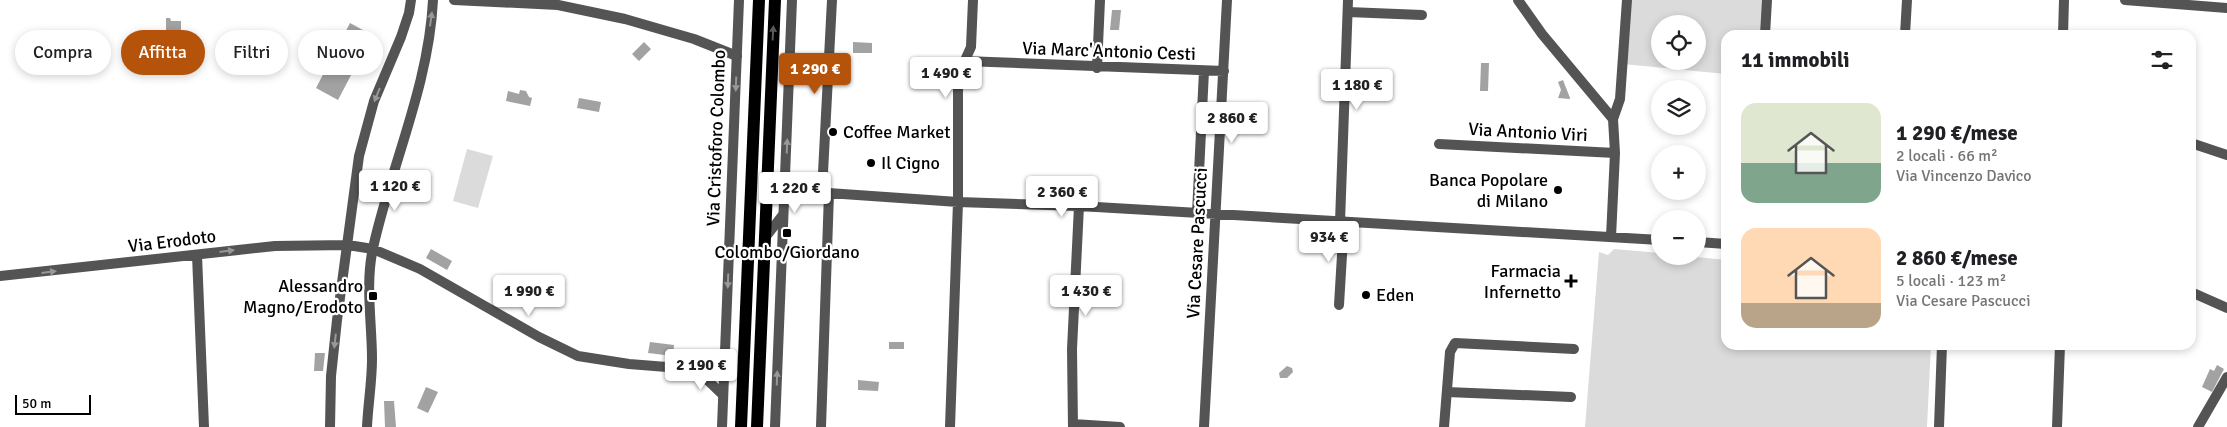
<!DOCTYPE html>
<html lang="it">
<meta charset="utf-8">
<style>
:root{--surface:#fff;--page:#f2f2f2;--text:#202124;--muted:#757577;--accent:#b45309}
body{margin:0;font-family:Signika,sans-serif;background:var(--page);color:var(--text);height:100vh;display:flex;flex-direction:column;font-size:19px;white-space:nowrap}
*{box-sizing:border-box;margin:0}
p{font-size:16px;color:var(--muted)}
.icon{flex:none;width:28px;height:28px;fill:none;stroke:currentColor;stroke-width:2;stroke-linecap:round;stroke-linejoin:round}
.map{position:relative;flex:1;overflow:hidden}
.side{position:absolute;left:1721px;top:30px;width:475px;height:320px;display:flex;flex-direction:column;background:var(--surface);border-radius:15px;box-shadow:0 2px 8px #0003}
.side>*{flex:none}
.hud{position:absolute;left:15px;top:30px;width:475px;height:45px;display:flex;gap:10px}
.tools{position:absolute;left:1651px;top:15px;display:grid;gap:10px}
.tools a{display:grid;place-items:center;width:55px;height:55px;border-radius:50%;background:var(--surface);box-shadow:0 2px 8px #0003;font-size:25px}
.scale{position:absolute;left:15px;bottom:12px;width:76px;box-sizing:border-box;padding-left:5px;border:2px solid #000;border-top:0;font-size:14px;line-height:18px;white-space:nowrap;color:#000;-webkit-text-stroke:4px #fff;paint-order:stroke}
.price{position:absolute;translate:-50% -42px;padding:0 11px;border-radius:5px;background:#fff;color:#222;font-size:16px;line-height:32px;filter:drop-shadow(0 1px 2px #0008)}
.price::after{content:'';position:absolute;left:50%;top:30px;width:15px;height:11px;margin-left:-8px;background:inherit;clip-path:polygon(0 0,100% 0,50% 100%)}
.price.on{background:var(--accent);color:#fff}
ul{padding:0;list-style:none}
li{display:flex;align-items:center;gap:15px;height:125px;padding:0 20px}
li span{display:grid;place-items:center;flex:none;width:140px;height:100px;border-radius:15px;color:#555}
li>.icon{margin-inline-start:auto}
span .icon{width:60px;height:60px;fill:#fffc;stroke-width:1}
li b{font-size:21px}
h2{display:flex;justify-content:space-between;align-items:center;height:60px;padding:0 20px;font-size:21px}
.tag{padding:0 18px;border-radius:22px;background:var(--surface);box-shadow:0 2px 8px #0003;font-size:18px;line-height:45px}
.tag.on{background:var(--accent);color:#fff}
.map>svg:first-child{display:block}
</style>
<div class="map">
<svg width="2227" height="427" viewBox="0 0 2227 427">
<rect width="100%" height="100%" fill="#fff"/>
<path fill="#dbdbdb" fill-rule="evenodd" d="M1627,0H1766L1765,35H1726V74L1623,64ZM1660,24H1698V61H1660Z
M467,149L493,156L478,208L453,201Z
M1614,249L1660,253V256H1687L1726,260V345H1931L1927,427H1585L1599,252L1608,255Z"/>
<path fill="#a2a2a2" d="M1112,10H1121L1119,30H1110Z
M166,18H170L171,21H181V30H166Z
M350,23L372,35L338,100L316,88Z
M644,42L651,49L639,61L632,54Z
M853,42L872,43V53H853Z
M1481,63H1489L1488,91H1480Z
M921,69H936V76H921Z
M1563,80L1570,98V99L1558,98L1561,90L1558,82Z
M520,90L526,91L529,97L532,98L530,106L506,101L508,91L519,94Z
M579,98L601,102L599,112L577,108Z
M431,249L452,261L447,270L426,258Z
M650,342L674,345L673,356L648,353Z
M889,342H904V349H889Z
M315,353H325L323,371H314Z
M2217,365L2224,369L2212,392L2202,387L2210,369L2214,371Z
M1287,366L1292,368L1293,372L1287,378H1280L1279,373Z
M858,380L879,382L878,391L858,390Z
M426,387L438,392L428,413L417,408Z
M384,401H394L396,427H385Z"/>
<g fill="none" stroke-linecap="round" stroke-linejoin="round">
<path stroke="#545454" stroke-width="10" d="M454,0L558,5L625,19L694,39L737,56
M1518,0L1542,34L1613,119L1615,153L1611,237
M2125,0L2227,8
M1348,12L1422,15
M1765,35L1767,0
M1905,35L1907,0
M2063,35L2064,0
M964,61L1224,71
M1097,68L1100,0
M1613,119L1620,99L1627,0
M2191,143L2227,155
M1439,144L1615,153
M785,190L958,202L1079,206L1660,240
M822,192L832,0
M1197,213L1204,71
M1340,222L1348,0
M764,239L782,216
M1698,242L1726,244
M197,255L204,427
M0,276L275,246L348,245L373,249L420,269L539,337L578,356L629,364L692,369L712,363L725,351
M2191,292L2227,308
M1339,305L1344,222
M692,369L701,374L723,395
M1447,392L1571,397
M1073,424L1120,427
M330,427L331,376L337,320L359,156L374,101L401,37L409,13L411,0
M367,427C368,404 372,382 372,359C372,323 365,284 373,248C391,166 429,85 433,0
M821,427L829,193
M950,427L958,202V83L961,69L971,47L973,0
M1073,427L1072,349L1079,206
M1204,427L1227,0
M1444,427L1450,352L1455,343L1574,349
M1939,427L1942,345
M2057,427L2060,345
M2198,427L2227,377"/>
<path stroke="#545454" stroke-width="10" d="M722,427L739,0
M775,427L792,0"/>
<path stroke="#000" stroke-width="12" d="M741,427L759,0
M757,427L775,0"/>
</g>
<defs><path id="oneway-solid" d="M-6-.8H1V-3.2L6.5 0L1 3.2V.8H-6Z" transform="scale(1.25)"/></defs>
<g fill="#989898">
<use href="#oneway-solid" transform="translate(431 19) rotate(-82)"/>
<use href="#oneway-solid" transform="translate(736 84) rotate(92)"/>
<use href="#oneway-solid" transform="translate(377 95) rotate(112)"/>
<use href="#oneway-solid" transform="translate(787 146) rotate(-88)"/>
<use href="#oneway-solid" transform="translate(227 251) rotate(-7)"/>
<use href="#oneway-solid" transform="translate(49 272) rotate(-7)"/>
<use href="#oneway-solid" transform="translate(728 281) rotate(92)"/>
<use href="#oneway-solid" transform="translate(335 341) rotate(96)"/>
<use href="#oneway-solid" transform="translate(777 378) rotate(-88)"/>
</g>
<use fill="#595959" href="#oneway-solid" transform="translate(773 33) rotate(-87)"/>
<g fill="#000" stroke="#fff" stroke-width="2">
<circle cx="833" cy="132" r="5"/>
<circle cx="871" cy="163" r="5"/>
<circle cx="1558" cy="190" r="5"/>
<rect x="782" y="228" width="10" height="10" rx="2.5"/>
<path d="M1568.5 273.5h5v5h5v5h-5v5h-5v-5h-5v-5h5z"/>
<circle cx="1366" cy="295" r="5"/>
<rect x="368" y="291" width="10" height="10" rx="2.5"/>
</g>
<g text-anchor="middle" stroke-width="4.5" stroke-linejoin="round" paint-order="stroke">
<g font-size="18" fill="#000" stroke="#fff">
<text transform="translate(1109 51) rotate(2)" y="6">Via Marc'Antonio Cesti</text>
<text transform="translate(1528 132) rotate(3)" y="6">Via Antonio Viri</text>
<text transform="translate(716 138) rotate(-88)" y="6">Via Cristoforo Colombo</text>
<text transform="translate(172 241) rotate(-7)" y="6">Via Erodoto</text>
<text transform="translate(1197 243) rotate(-87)" y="6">Via Cesare Pascucci</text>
</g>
<g font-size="18" fill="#000" stroke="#fff" text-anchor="start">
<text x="843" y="138">Coffee Market</text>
<text x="881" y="169">Il Cigno</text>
<text x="1548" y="186" text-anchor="end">Banca Popolare<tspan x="1548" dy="21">di Milano</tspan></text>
<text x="787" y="258" text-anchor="middle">Colombo/Giordano</text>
<text x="1561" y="277" text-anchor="end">Farmacia<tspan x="1561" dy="21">Infernetto</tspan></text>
<text x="363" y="292" text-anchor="end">Alessandro<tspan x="363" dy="21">Magno/Erodoto</tspan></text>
<text x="1376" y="301">Eden</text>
</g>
</g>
</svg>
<div class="tools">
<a><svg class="icon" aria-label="locate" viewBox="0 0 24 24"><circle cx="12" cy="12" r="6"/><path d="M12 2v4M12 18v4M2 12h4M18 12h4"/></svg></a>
<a><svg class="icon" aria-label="layers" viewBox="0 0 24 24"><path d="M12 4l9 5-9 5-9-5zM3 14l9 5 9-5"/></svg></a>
<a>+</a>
<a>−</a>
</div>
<div class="scale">50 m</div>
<b class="price on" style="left:815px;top:95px">1 290 €</b>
<b class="price" style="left:946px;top:99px">1 490 €</b>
<b class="price" style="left:1357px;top:111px">1 180 €</b>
<b class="price" style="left:1232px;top:144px">2 860 €</b>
<b class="price" style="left:395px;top:212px">1 120 €</b>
<b class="price" style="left:795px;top:214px">1 220 €</b>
<b class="price" style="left:1062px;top:218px">2 360 €</b>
<b class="price" style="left:1329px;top:263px">934 €</b>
<b class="price" style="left:529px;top:317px">1 990 €</b>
<b class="price" style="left:1086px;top:317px">1 430 €</b>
<b class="price" style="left:701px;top:391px">2 190 €</b>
<div class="hud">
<a class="tag">Compra</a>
<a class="tag on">Affitta</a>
<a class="tag">Filtri</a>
<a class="tag">Nuovo</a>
</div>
<section class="side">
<h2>11 immobili<svg class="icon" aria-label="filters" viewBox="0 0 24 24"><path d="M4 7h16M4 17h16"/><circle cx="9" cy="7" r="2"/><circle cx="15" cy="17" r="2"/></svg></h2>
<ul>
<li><span style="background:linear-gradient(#dfe7d0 60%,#7fa58c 0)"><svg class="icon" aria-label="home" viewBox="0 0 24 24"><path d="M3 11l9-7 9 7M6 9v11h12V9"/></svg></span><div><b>1 290 €/mese</b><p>2 locali · 66 m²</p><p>Via Vincenzo Davico</p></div></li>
<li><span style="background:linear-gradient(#ffd9b3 75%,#b9a48a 0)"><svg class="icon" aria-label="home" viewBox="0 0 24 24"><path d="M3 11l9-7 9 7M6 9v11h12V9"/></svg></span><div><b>2 860 €/mese</b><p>5 locali · 123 m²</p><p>Via Cesare Pascucci</p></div></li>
</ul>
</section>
</div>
